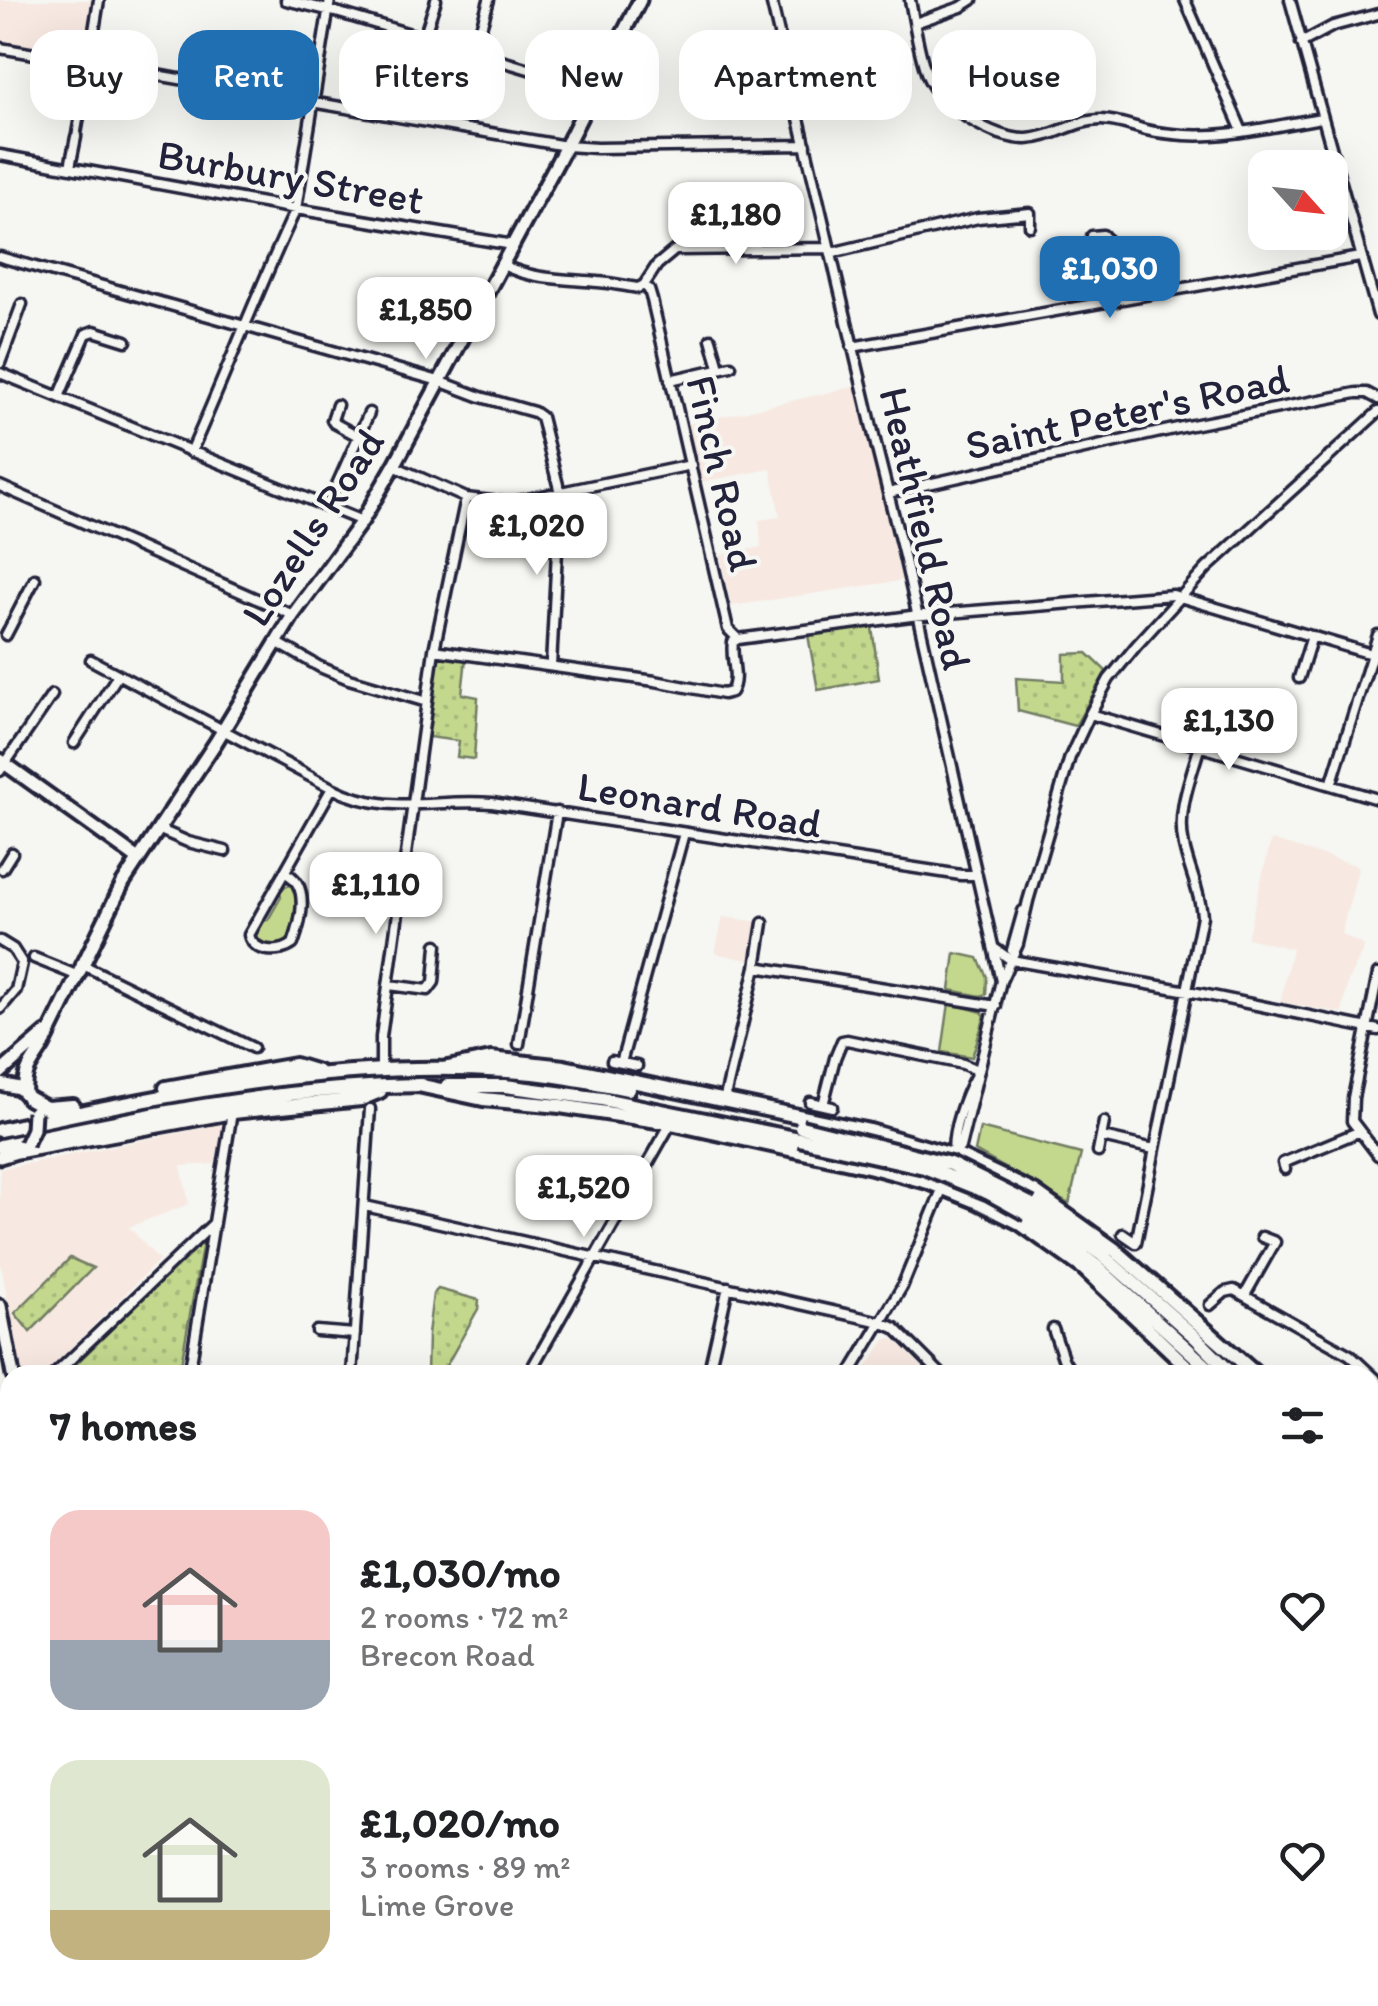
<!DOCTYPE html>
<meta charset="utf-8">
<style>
:root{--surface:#fff;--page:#f2f2f2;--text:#202124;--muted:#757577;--accent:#1f6fb2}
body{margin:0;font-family:Itim,sans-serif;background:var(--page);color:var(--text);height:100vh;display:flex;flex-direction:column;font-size:38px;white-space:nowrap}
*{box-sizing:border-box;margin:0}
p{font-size:32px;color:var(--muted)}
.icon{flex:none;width:55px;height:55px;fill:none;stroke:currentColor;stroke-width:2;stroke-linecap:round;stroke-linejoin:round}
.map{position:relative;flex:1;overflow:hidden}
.drawer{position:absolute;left:0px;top:1365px;width:1380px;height:642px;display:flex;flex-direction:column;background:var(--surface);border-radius:30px 30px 0 0;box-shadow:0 10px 40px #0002}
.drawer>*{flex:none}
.hud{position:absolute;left:30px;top:30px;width:1320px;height:90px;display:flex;gap:20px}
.needle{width:65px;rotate:117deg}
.tools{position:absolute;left:1248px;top:150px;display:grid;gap:20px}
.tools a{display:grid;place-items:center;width:100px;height:100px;border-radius:20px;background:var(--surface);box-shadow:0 10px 40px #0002;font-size:50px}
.price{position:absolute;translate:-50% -85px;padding:0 22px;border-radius:20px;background:#fff;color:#222;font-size:32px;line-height:65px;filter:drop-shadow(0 2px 5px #0008)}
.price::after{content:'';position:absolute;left:50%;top:60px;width:30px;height:22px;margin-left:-15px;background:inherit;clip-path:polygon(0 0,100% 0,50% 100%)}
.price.selected{background:var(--accent);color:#fff}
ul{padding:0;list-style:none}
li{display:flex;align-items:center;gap:30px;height:250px;padding:0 50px}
li span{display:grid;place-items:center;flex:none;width:280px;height:200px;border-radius:30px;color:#555}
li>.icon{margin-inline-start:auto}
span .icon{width:120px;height:120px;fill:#fffc;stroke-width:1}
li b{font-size:42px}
h2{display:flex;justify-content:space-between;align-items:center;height:120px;padding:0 50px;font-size:42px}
.tag{padding:0 35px;border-radius:30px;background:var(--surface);box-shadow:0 10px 40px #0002;font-size:35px;line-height:90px}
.tag.selected{background:var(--accent);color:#fff}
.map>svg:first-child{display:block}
</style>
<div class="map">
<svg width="1378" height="2006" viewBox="0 0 1378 2006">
<defs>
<pattern id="park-dots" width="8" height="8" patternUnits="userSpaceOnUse" patternTransform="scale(2.5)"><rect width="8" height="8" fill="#c3d88d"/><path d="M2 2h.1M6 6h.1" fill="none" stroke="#a7b97b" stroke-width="1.8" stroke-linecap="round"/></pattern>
</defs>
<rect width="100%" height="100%" fill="#f6f6f2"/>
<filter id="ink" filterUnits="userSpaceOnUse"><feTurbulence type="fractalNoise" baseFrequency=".01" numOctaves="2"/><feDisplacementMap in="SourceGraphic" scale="20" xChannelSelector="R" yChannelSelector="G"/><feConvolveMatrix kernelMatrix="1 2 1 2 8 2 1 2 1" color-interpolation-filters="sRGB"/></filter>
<g filter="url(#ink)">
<path fill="#f7e9e1" d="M0,0H93L83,57L0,41Z
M857,386L905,580L731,606L720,555L761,547L759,520L780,517L771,469L700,482L685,425Z
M1271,840L1359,866L1341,934L1365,946L1348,981L1342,1013L1280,1002L1292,949L1247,938Z
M723,917L760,922L752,961L715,953Z
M223,1124L215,1164L181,1166L189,1204L129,1227L159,1260L44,1375H23L0,1262V1169Z
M892,1338L906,1350L929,1375H861L885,1340Z
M10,1650V1696L0,1702V1656Z
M10,1836V1921L0,1901V1852Z"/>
<path fill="#c3d88d" stroke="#727d64" stroke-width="2.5" d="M291,885L298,892L291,937L281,947H267L257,943L256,935L263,921L268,920L281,897L280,893L284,887Z
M955,953L978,958L987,977L986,994L981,996L950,990Z
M949,1003L982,1012L985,1016L972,1057L942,1052Z
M980,1128L1081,1154L1069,1204L975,1151Z"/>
<path fill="url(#park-dots)" stroke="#727d64" stroke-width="2.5" d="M872,627L879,679L818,690L808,635Z
M438,653L466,658L462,694L478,697L474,759L457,757L459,741L428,737Z
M1087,653L1106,671L1075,726L1018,711L1016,678L1064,681V654Z
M204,1237L179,1375H65Z
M70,1258L93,1268L30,1332L15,1313Z
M438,1289L479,1300L478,1309L441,1375H427L428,1334L433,1294Z
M482,1998H726L721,2006H477Z"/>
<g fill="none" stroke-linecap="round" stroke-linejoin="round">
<defs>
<path id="pedestrian" d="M76,137L86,80"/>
<path id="minor" d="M286,0L336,12L596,89
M771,0L878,453L904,556L1001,981L960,1147L954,1155
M910,0C915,25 918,51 927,75C939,106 994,140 1027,139C1053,138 1075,120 1101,120C1116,120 1131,126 1146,130C1158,133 1171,134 1184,135C1229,138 1277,125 1322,118
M1185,0L1242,131
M1290,0L1378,315
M915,23L961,7L972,0
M424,37L436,0
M1301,43L1333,26L1378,14
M0,48L566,146L597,148L806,145
M474,52L489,0
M86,80L99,0
M0,155L296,209L513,245
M70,167L76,137
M1092,236L1103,235L1107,240L1117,301
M831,253L978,218L1030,213V226
M0,257L439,381L481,397L534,412L541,417L560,493L551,666
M503,265C532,280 566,279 598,282C612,283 625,286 638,288L644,285
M644,285L649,290L652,300L728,629L738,639
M644,285L657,265L675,250L829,248
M711,339L719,367
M852,347L1360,257
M0,363L22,304
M0,373L362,521
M670,380L731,366
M59,397L86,334L94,331L126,341
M337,405L332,420L334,423L358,436
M191,452C227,372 258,289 296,209L330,0
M394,466L466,498L508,503L691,465
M0,486L293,615
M888,493L1187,426L1356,393H1367L1378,399
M327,507L369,413
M6,635L35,579
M738,639L911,616L1173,595L1378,656
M276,642L320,667L349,679L427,702
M434,650L655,681L723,694L731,692C740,677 730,659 733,642L738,639
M91,660L332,788C390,817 433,798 492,803L961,875H977
M1299,678L1312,636
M1090,714L1378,799
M74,743L118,675
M0,771L52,695
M1331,785L1378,635
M158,829L188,842L225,851
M2,869L12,853
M285,873C311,884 301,922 293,944C280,954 253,953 249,935L332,788
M0,941L13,949L22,963L16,990L0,1009
M994,948L1011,960L1188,991L1378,1030
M1012,950L1023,911
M34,958L76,975
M81,964L253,1048
M756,967L996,1006
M1378,974L1353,1098L1352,1121L1378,1155
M1001,981L1018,944L1028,901L1070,757L1090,714L1109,679L1136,646L1207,568L1378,412
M389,985L428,990L434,982L437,945
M519,1044L557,812
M612,1061L637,1066
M621,1063L684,833
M381,1070V1037L434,650L466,498
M724,1101L756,967L763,923
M810,1102L832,1107
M823,1105L835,1058L842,1041L847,1040L963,1064L979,1071
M1102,1137L1154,1149
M1098,1152L1104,1122
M954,1155C950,1134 965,1094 976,1075
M1285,1169L1283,1163L1358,1132
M365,1206L881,1322L895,1328L942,1375
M1123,1234L1136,1243L1202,916C1200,891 1189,870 1184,846C1176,811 1191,778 1200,745
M1245,1295L1275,1242L1262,1237
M1210,1305L1225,1292L1234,1290L1350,1355L1378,1381
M1053,1329L1064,1361L1073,1375
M317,1331L355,1334
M54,1375L214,1223
M189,1375L232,1112
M352,1375L370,1109
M528,1375L671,1123
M708,1375L728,1287
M849,1375L902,1287L943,1187
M0,1443L10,1427
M1370,1571L1378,1563
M0,1594L10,1603
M1370,1677L1378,1667
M0,1709L10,1703
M1370,1825L1378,1816
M0,1839L10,1823
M0,1919L10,1938
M41,1998L45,2006
M160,1998L165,2006
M267,1998L272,2006
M819,1998L831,2006
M987,1998L998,2006
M1155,1998L1166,2006
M1315,1998L1326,2006
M18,2006L23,1998
M465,2006L470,1998
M776,2006L782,1998
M1208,2006L1216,1998
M1364,2006L1378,1990"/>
<path id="secondary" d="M0,760L138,859
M0,1073L46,1033
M0,1084L19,1088L27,1096
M25,1094C23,1071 31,1065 43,1046L123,883L216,742L293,615L362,521L394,466L566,146L640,0
M0,1157L20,1151L23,1147
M0,1306L13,1375
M372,1998L377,2006"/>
<path id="trunk" d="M443,1069L491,1059L564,1067L870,1131L962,1158L1034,1192L1115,1250L1257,1375
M418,1085L483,1099L560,1106L671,1123L872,1167L928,1182L978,1202L1020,1223L1082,1267L1196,1375
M447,1086H505L602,1099L799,1139
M166,1088L295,1065L318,1072
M28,1098L46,1108L73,1106
M0,1130C167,1094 335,1059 507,1071C548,1073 588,1081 628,1089
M0,1146C139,1116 279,1087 422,1085
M20,1151L232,1112L361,1099L380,1091
M1032,1205L1101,1254L1195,1337L1233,1375
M1027,1214L1095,1265L1216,1375
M1370,1471L1378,1476
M1370,1484L1378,1490
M1370,1505L1378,1510
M1370,1521L1378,1527"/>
</defs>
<use href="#pedestrian" stroke="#22223b" stroke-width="14"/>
<use href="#minor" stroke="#22223b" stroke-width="15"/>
<use href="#secondary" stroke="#22223b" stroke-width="19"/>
<use href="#trunk" stroke="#22223b" stroke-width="20"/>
<use href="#pedestrian" stroke="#f6f6f2" stroke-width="6"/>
<use href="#minor" stroke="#f6f6f2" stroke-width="8"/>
<use href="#secondary" stroke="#f6f6f2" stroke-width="11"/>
<use href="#trunk" stroke="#f6f6f2" stroke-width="12"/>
<defs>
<path id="secondary-bridge" d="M26,1144L33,1129L34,1112"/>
<path id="trunk-bridge" d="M801,1127L950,1164L1032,1205
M799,1139L924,1167L989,1193L1027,1214"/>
</defs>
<use href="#secondary-bridge" stroke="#22223b" stroke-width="19" stroke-linecap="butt"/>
<use href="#trunk-bridge" stroke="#22223b" stroke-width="20" stroke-linecap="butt"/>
<use href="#secondary-bridge" stroke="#f6f6f2" stroke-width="11"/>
<use href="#trunk-bridge" stroke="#f6f6f2" stroke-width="12"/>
</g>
</g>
<g text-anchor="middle" stroke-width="8" stroke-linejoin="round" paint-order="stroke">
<g font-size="42" fill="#22223b" stroke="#f6f6f2">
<text transform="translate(291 176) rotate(10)" y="15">Burbury Street</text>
<text transform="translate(1127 411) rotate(-12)" y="15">Saint Peter's Road</text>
<text transform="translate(723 473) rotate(77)" y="15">Finch Road</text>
<text transform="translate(312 527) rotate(-57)" y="15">Lozells Road</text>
<text transform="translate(926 528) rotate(77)" y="15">Heathfield Road</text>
<text transform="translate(700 804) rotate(9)" y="15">Leonard Road</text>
</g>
</g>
</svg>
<div class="tools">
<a><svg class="needle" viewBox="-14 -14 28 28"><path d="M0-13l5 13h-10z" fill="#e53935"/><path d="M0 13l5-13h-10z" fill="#757577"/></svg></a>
</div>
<b class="price" style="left:736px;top:267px">£1,180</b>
<b class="price selected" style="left:1110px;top:321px">£1,030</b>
<b class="price" style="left:426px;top:362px">£1,850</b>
<b class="price" style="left:537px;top:578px">£1,020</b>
<b class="price" style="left:1229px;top:773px">£1,130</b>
<b class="price" style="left:376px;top:937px">£1,110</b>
<b class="price" style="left:584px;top:1240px">£1,520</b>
<div class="hud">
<a class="tag">Buy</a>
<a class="tag selected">Rent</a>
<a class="tag">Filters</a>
<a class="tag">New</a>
<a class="tag">Apartment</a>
<a class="tag">House</a>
</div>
<section class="drawer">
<h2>7 homes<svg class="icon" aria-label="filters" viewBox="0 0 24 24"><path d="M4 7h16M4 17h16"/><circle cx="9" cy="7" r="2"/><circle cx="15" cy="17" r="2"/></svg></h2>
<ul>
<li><span style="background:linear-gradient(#f6c9c9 65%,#9aa5b1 0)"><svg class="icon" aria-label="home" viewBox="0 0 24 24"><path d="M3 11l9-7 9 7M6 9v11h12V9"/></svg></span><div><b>£1,030/mo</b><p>2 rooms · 72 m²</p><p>Brecon Road</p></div><svg class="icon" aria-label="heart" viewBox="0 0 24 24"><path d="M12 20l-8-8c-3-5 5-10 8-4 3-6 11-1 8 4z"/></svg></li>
<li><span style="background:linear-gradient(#dfe7d0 75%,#c2b280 0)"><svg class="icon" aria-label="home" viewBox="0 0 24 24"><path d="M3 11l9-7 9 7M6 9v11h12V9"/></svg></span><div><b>£1,020/mo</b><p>3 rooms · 89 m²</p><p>Lime Grove</p></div><svg class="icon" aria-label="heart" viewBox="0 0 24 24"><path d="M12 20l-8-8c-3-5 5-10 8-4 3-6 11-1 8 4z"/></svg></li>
</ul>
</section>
</div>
